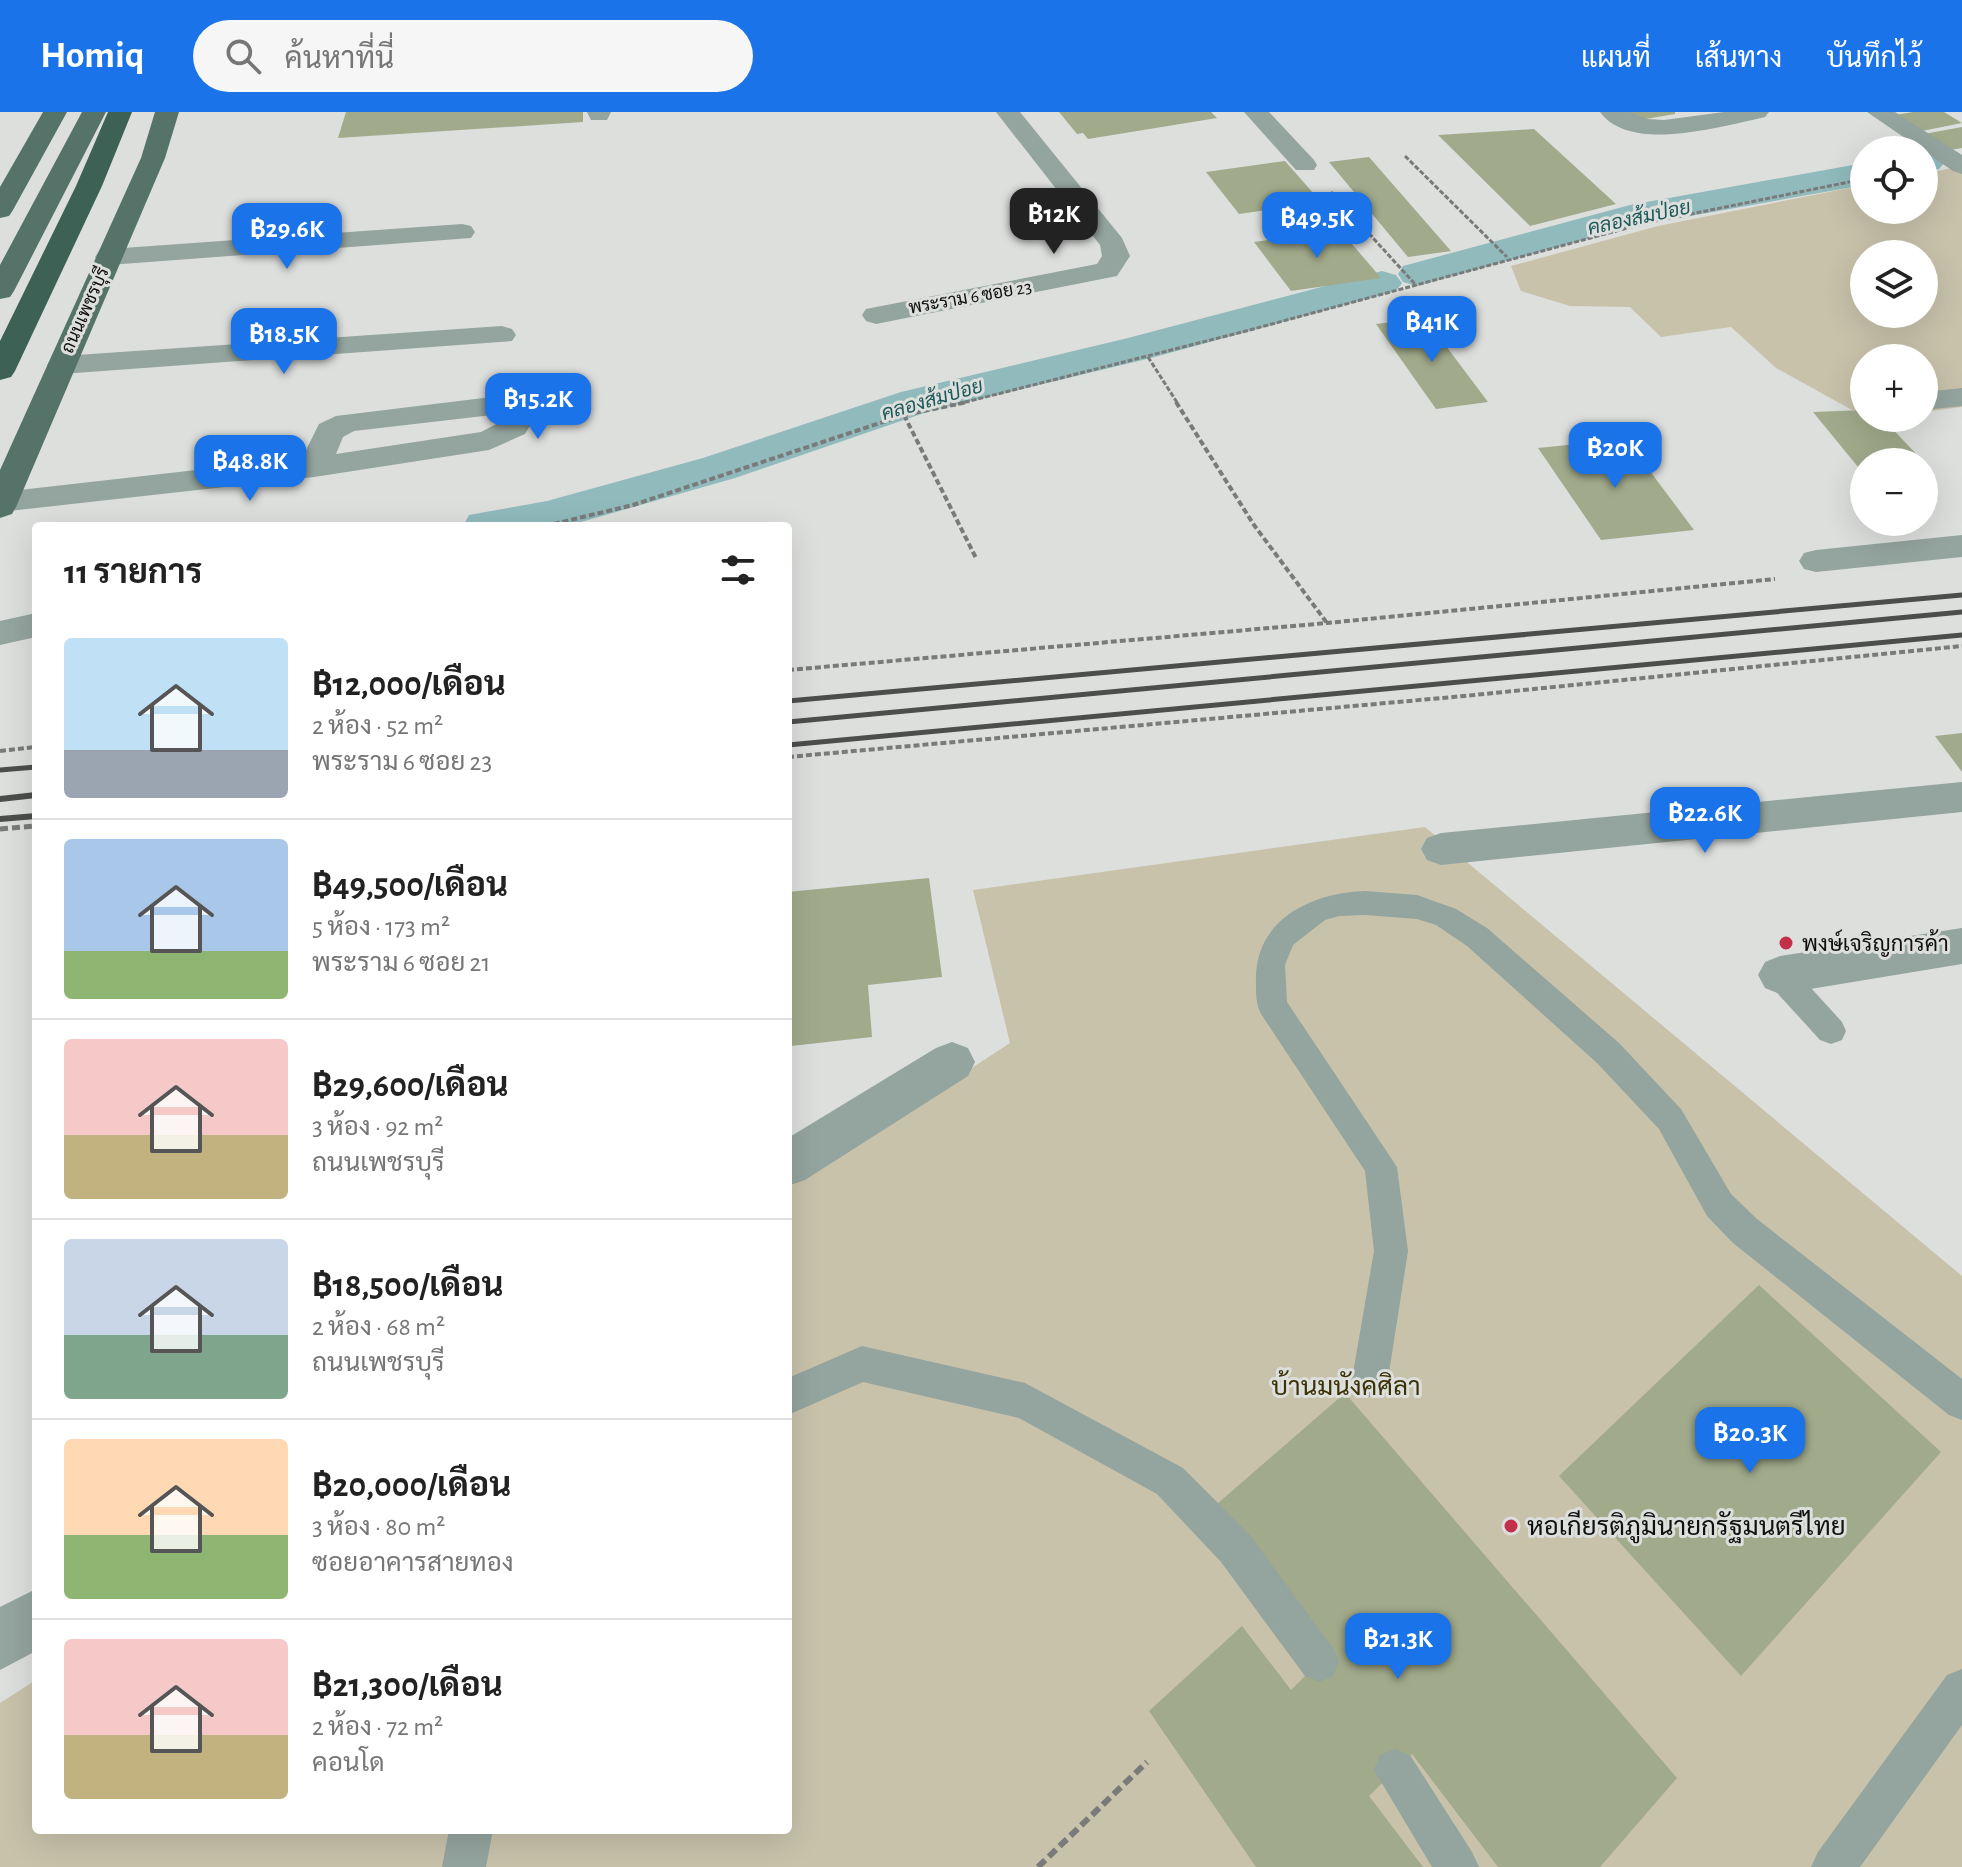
<!DOCTYPE html>
<html lang="th">
<meta charset="utf-8">
<style>
:root{--surface:#fff;--page:#f6f6f6;--text:#222;--muted:#767676;--line:#e0e0e0;--accent:#1a73e8}
body{margin:0;font-family:"Alegreya Sans",Sarabun,sans-serif;background:var(--page);color:var(--text);height:100vh;display:flex;flex-direction:column;font-size:30px;white-space:nowrap}
*{box-sizing:border-box;margin:0}
p{font-size:26px;color:var(--muted)}
.icon{flex:none;width:44px;height:44px;fill:none;stroke:currentColor;stroke-width:2;stroke-linecap:round;stroke-linejoin:round}
.map{position:relative;flex:1;overflow:hidden}
.details{position:absolute;left:32px;top:410px;width:760px;height:1312px;display:flex;flex-direction:column;background:var(--surface);border-radius:8px;box-shadow:0 8px 32px #0002}
.details>*{flex:none}
.controls{position:absolute;left:1850px;top:24px;display:grid;gap:16px}
.controls a{display:grid;place-items:center;width:88px;height:88px;border-radius:50%;background:var(--surface);box-shadow:0 8px 32px #0002;font-size:40px}
.price{position:absolute;translate:-50% -68px;padding:0 18px;border-radius:16px;background:var(--accent);color:#fff;font-size:26px;line-height:52px;filter:drop-shadow(0 2px 4px #0008)}
.price::after{content:'';position:absolute;left:50%;top:48px;width:24px;height:18px;margin-left:-12px;background:inherit;clip-path:polygon(0 0,100% 0,50% 100%)}
.price.active{background:#222;color:#fff}
ul{padding:0;list-style:none}
li{display:flex;align-items:center;gap:24px;height:200px;padding:0 32px}
li+li{border-top:2px solid var(--line)}
li span{display:grid;place-items:center;flex:none;width:224px;height:160px;border-radius:8px;color:#555}
li>.icon{margin-inline-start:auto}
span .icon{width:96px;height:96px;fill:#fffc;stroke-width:1}
li b{font-size:34px}
h2{display:flex;justify-content:space-between;align-items:center;height:96px;padding:0 32px;font-size:34px}
header{display:flex;align-items:center;gap:48px;box-sizing:border-box;height:112px;padding:0 40px;background:var(--accent);color:#fff}
header strong{font-size:38px}
nav{display:flex;gap:44px;margin-inline-start:auto;font-size:28px}
.search{width:560px;height:72px;background:var(--page);display:flex;align-items:center;gap:20px;box-sizing:border-box;padding:0 28px;border-radius:44px;color:var(--muted);font-size:30px}
.map>svg:first-child{display:block}
</style>
<header>
<strong>Homiq</strong>
<div class="search"><svg class="icon" aria-label="search" viewBox="0 0 24 24"><circle cx="10" cy="10" r="6"/><path d="M15 15l6 6"/></svg>ค้นหาที่นี่</div>
<nav><a>แผนที่</a><a>เส้นทาง</a><a>บันทึกไว้</a></nav>
</header>
<div class="map">
<svg width="1962" height="1755" viewBox="0 0 1962 1755">
<rect width="100%" height="100%" fill="#dddfdd"/>
<path fill="#c8c2ab" fill-rule="evenodd" d="M1956,55L1962,61V295L1924,300V246H1864V299L1852,298L1776,256L1731,215L1661,225L1630,195L1570,194L1521,179L1511,154L1658,114L1864,73V98H1924V62ZM1864,142H1924V202H1864Z
M1425,715L1962,1164V1755H0V1591L36,1568V1718H788V1076L1010,931L973,778Z"/>
<g fill="none" stroke-linecap="round" stroke-linejoin="round">
<path fill="#90babc" fill-rule="evenodd" d="M1924,40L1939,43L1945,50L1939,57L1924,62Z
M1864,51V73L1634,114L1417,174L1403,170L1398,162L1403,154L1630,93Z
M1382,159L1396,163L1402,171L1396,179L1151,246L930,299L735,366L567,414H463L469,403L547,389L703,346L901,280L1128,226Z"/>
</g>
<path fill="#a1aa8b" d="M346,0H583V10L338,26Z
M1059,0H1211L1217,6L1088,27L1083,21L1077,22Z
M1622,0H1675V2L1634,9Z
M1913,0H1944L1962,11L1922,19L1895,3Z
M1962,15V36L1950,38L1924,22Z
M1534,17L1616,92L1530,114L1438,23Z
M1369,45L1451,139L1408,145L1329,50Z
M1285,49L1321,90L1239,102L1206,60Z
M1340,118L1381,166L1291,179L1254,130Z
M1425,206L1488,290L1436,297L1376,212Z
M1864,298V306H1882L1923,349L1864,350V354L1858,355L1813,300Z
M1626,327L1694,418L1601,428L1538,336Z
M1962,621V660L1935,624Z
M929,766L942,865L868,873L872,925L791,934L788,780Z
M1759,1173L1941,1340L1741,1564L1559,1364Z
M1345,1281L1677,1666L1600,1755H1498L1412,1642L1369,1684L1423,1755H1256L1149,1599L1242,1514L1291,1578L1319,1550L1217,1392Z"/>
<g fill="none" stroke-linecap="round" stroke-linejoin="round">
<path stroke="#797a79" stroke-width="3" stroke-dasharray="5 2" stroke-linecap="butt" d="M1405,44L1507,145
M1331,80L1415,172
M1148,245L1178,292
M958,292L1246,219L1646,111L1864,67"/>
<path stroke="#797a79" stroke-width="4" stroke-dasharray="6 3" stroke-linecap="butt" d="M1176,290L1254,413L1327,511
M904,303L976,446
M545,414L633,393L904,303L968,290
M788,558L1327,511L1775,467
M0,639L36,635
M788,645L1464,584L1962,534"/>
<path stroke="#797a79" stroke-width="5" stroke-dasharray="8 4" stroke-linecap="butt" d="M0,717L36,714"/>
<path stroke="#797a79" stroke-width="6" stroke-dasharray="10 5" stroke-linecap="butt" d="M1038,1755L1147,1650"/>
<path fill="#94a49e" fill-rule="evenodd" d="M1365,779L1417,783L1456,797L1487,816L1619,931L1681,997L1731,1082L1757,1107L1962,1267V1308L1949,1303L1733,1131L1707,1104L1659,1017L1597,951L1467,834L1436,813L1417,807L1365,803L1339,804L1325,808L1293,833L1285,853L1287,890L1397,1055L1408,1139L1388,1267L1383,1280L1370,1285L1357,1280L1352,1267L1374,1139L1365,1059L1261,902C1256,892 1256,883 1256,872C1253,809 1309,781 1365,779Z
M1780,850L1791,854L1842,910L1846,919L1842,928L1831,932L1820,928L1769,872L1765,863L1769,854Z
M862,1234L1025,1271L1183,1356L1249,1422L1333,1536L1339,1550L1333,1564L1319,1570L1305,1564L1221,1450L1157,1382L1019,1306L863,1270L788,1303V1266Z
M1962,1557V1613L1860,1755H1811L1818,1740L1947,1563Z
M1395,1637L1410,1643L1472,1740L1479,1755H1432L1374,1658L1380,1643Z
M449,1718H493L486,1755H442Z"/>
<path fill="#94a49e" fill-rule="evenodd" d="M587,0H611L607,8H591Z
M996,0H1020L1122,126L1130,144L1117,164L1107,166L876,212L866,209L862,203L866,197L1097,152L1102,144L1100,133Z
M1244,0H1269L1314,48L1317,53L1314,58H1296Z
M1600,0H1629L1647,7L1664,8L1724,0H1769L1765,5L1757,7C1717,15 1630,41 1600,0Z
M1867,0H1895L1962,43V62L1953,59Z
M462,112L471,114L475,120L471,126L109,153L99,151L95,145L99,139L109,137Z
M502,214L512,217L516,223L512,229L62,262L52,259L47,253L52,247L62,244Z
M1962,276V294L1924,298V280Z
M508,283L525,289L533,308L525,322L489,338L314,365L0,400L2,380L302,346L319,312L336,304ZM501,302L502,309L481,320L336,342L343,325L354,319Z
M1962,423V445L1816,460L1804,457L1799,449L1804,441L1816,438Z
M36,501V525L0,533V509Z
M1962,670V700L1441,753L1427,748L1421,737L1427,726L1441,721Z
M1962,816V852L1780,882L1765,876L1758,863L1765,850L1780,844Z
M952,930L968,936L975,950L968,964L805,1068L788,1074V1026L936,936Z
M36,1477V1539L0,1558V1495Z"/>
<path fill="#557369" fill-rule="evenodd" d="M43,0H67L13,98L9,104L0,106V75Z
M82,0H106L14,179L10,185L0,187V153Z
M155,0H179L165,46L16,395L12,402L0,406V358L141,46Z"/>
<path fill="#3e6156" fill-rule="evenodd" d="M108,0H132L102,74L15,259L11,265L0,268V229L76,74Z"/>
<path stroke="#4c4e4c" stroke-width="5" d="M788,589L1962,483
M788,610L1962,500
M788,633L1962,523
M0,658L36,655"/>
<path stroke="#4c4e4c" stroke-width="6" d="M0,687L36,683
M0,707L36,704"/>
</g>
<g fill="#c23149" stroke="#dddfdd" stroke-width="3">
<circle cx="1786" cy="831" r="8"/>
<circle cx="1511" cy="1414" r="8"/>
</g>
<g text-anchor="middle" stroke-width="6" stroke-linejoin="round" paint-order="stroke">
<g font-size="18" fill="#0f100f" stroke="#dddfdd">
<text transform="translate(970 185) rotate(-10)" y="6">พระราม 6 ซอย 23</text>
<text transform="translate(85 198) rotate(-66)" y="6">ถนนเพชรบุรี</text>
</g>
<g font-size="20" font-style="italic" fill="#1e595b" stroke="#dddfdd">
<text transform="translate(1639 105) rotate(-12)" y="7">คลองส้มป่อย</text>
<text transform="translate(932 287) rotate(-16)" y="7">คลองส้มป่อย</text>
</g>
<g font-size="22" fill="#0f100f" stroke="#dddfdd" text-anchor="start">
<text x="1802" y="839">พงษ์เจริญการค้า</text>
</g>
<g font-size="26" fill="#3c3207" stroke="#dddfdd">
<text x="1346" y="1283">บ้านมนังคศิลา</text>
</g>
<g font-size="26" fill="#0f100f" stroke="#dddfdd" text-anchor="start">
<text x="1527" y="1423">หอเกียรติภูมินายกรัฐมนตรีไทย</text>
</g>
</g>
</svg>
<div class="controls">
<a><svg class="icon" aria-label="locate" viewBox="0 0 24 24"><circle cx="12" cy="12" r="6"/><path d="M12 2v4M12 18v4M2 12h4M18 12h4"/></svg></a>
<a><svg class="icon" aria-label="layers" viewBox="0 0 24 24"><path d="M12 4l9 5-9 5-9-5zM3 14l9 5 9-5"/></svg></a>
<a>+</a>
<a>−</a>
</div>
<b class="price active" style="left:1054px;top:144px">฿12K</b>
<b class="price" style="left:1317px;top:148px">฿49.5K</b>
<b class="price" style="left:287px;top:159px">฿29.6K</b>
<b class="price" style="left:1432px;top:252px">฿41K</b>
<b class="price" style="left:284px;top:264px">฿18.5K</b>
<b class="price" style="left:538px;top:329px">฿15.2K</b>
<b class="price" style="left:1615px;top:378px">฿20K</b>
<b class="price" style="left:250px;top:391px">฿48.8K</b>
<b class="price" style="left:1705px;top:743px">฿22.6K</b>
<b class="price" style="left:1750px;top:1363px">฿20.3K</b>
<b class="price" style="left:1398px;top:1569px">฿21.3K</b>
<section class="details">
<h2>11 รายการ<svg class="icon" aria-label="filters" viewBox="0 0 24 24"><path d="M4 7h16M4 17h16"/><circle cx="9" cy="7" r="2"/><circle cx="15" cy="17" r="2"/></svg></h2>
<ul>
<li><span style="background:linear-gradient(#bfe0f5 70%,#9aa5b1 0)"><svg class="icon" aria-label="home" viewBox="0 0 24 24"><path d="M3 11l9-7 9 7M6 9v11h12V9"/></svg></span><div><b>฿12,000/เดือน</b><p>2 ห้อง · 52 m²</p><p>พระราม 6 ซอย 23</p></div></li>
<li><span style="background:linear-gradient(#a9c7e8 70%,#8fb573 0)"><svg class="icon" aria-label="home" viewBox="0 0 24 24"><path d="M3 11l9-7 9 7M6 9v11h12V9"/></svg></span><div><b>฿49,500/เดือน</b><p>5 ห้อง · 173 m²</p><p>พระราม 6 ซอย 21</p></div></li>
<li><span style="background:linear-gradient(#f6c9c9 60%,#c2b280 0)"><svg class="icon" aria-label="home" viewBox="0 0 24 24"><path d="M3 11l9-7 9 7M6 9v11h12V9"/></svg></span><div><b>฿29,600/เดือน</b><p>3 ห้อง · 92 m²</p><p>ถนนเพชรบุรี</p></div></li>
<li><span style="background:linear-gradient(#c9d6e8 60%,#7fa58c 0)"><svg class="icon" aria-label="home" viewBox="0 0 24 24"><path d="M3 11l9-7 9 7M6 9v11h12V9"/></svg></span><div><b>฿18,500/เดือน</b><p>2 ห้อง · 68 m²</p><p>ถนนเพชรบุรี</p></div></li>
<li><span style="background:linear-gradient(#ffd9b3 60%,#8fb573 0)"><svg class="icon" aria-label="home" viewBox="0 0 24 24"><path d="M3 11l9-7 9 7M6 9v11h12V9"/></svg></span><div><b>฿20,000/เดือน</b><p>3 ห้อง · 80 m²</p><p>ซอยอาคารสายทอง</p></div></li>
<li><span style="background:linear-gradient(#f6c9c9 60%,#c2b280 0)"><svg class="icon" aria-label="home" viewBox="0 0 24 24"><path d="M3 11l9-7 9 7M6 9v11h12V9"/></svg></span><div><b>฿21,300/เดือน</b><p>2 ห้อง · 72 m²</p><p>คอนโด</p></div></li>
</ul>
</section>
</div>
